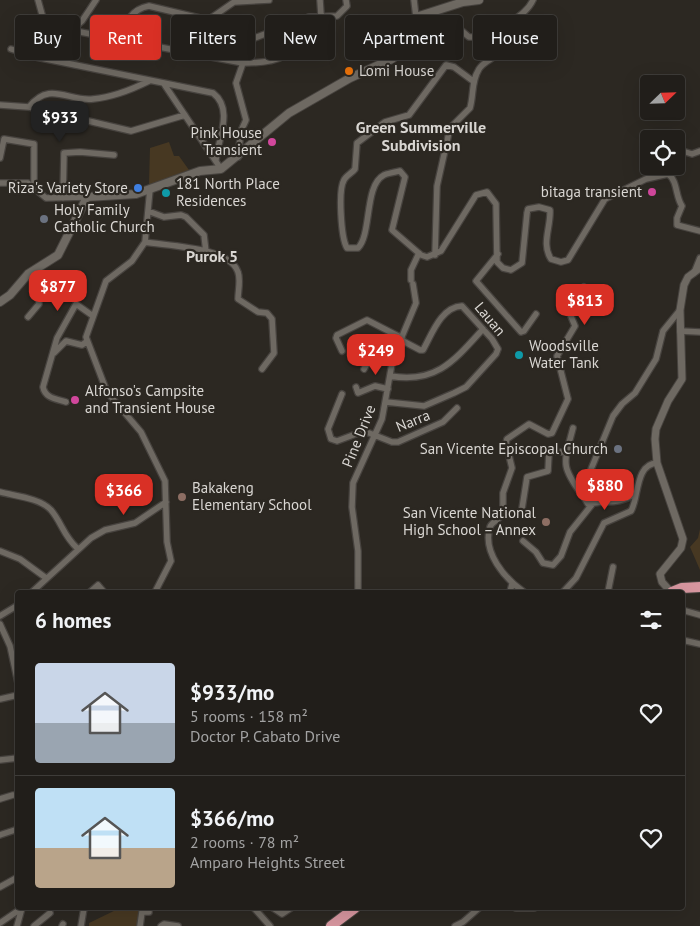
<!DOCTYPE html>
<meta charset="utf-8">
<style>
:root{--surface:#211e1a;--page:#2d2b27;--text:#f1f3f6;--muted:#a2a2a2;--line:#3e3c39;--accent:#d93025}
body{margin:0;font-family:"PT Sans",sans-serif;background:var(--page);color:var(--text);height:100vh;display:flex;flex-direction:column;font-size:19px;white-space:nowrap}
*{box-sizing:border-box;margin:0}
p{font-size:16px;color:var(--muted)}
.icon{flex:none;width:28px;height:28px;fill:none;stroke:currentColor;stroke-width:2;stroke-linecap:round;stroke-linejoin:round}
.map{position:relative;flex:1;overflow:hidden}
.drawer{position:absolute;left:15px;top:590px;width:670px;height:320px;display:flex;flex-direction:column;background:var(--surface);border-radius:5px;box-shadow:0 5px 20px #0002,0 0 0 1px var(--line)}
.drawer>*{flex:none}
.banner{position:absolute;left:15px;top:15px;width:670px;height:45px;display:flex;gap:10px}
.needle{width:32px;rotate:67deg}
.buttons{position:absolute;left:640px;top:75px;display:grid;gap:10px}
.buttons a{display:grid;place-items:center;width:45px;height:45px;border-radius:5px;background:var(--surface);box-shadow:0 5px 20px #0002,0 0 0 1px var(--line);font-size:25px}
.price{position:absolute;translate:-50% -42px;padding:0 11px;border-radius:10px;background:var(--accent);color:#fff;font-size:16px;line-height:32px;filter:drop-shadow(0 1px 2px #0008)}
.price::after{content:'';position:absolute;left:50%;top:30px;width:15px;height:11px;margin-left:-8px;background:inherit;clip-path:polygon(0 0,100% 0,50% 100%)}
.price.active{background:#222;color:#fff}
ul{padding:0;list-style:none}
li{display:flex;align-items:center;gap:15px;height:125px;padding:0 20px}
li+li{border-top:1px solid var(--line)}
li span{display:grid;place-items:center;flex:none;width:140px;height:100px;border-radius:5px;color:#555}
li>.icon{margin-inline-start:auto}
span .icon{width:60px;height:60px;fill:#fffc;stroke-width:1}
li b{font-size:21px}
h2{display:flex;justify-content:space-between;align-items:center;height:60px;padding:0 20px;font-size:21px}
.tag{padding:0 18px;border-radius:5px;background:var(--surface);box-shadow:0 5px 20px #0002,0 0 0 1px var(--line);font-size:18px;line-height:45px}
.tag.active{background:var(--accent);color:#fff}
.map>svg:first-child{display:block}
</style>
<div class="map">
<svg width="700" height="926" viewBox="0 0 700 926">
<rect width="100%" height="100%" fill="#2c2822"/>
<path fill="#473822" d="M169,142L174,156H179L189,170L149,185L150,148Z
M50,272L53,280L43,285L40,277Z
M700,501V570L690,547L698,538L700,529Z
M120,908H143L140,926H89V923Z"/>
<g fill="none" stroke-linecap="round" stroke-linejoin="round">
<defs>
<path id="minor" d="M38,0L43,18L54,27L243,63C274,63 300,60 296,21
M320,0L321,15
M414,0L416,17
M208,20L234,2L269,0
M409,27C438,20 445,15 469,37H497L503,44C502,57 485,59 479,69C471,82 474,94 470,108L450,128L437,186L435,255
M73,29L82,21L96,0
M493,37C505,23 526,16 533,0
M120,39C125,23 131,9 149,6L208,20L232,28L252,39L309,17L337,16L347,6L346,0
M11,49L36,57L213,93C234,109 218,139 216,160
M473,81L454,67L446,65L409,115L385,122L357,143L355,169C352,173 346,176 344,180C338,190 341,238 347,248H358C372,234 364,185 384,175C389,173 395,172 400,171L405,177L392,230L421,255L427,257L441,251L476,195L487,192L496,204L497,262L503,268L511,270L522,263L527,213L528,209L539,207L550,210C551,227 541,244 551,259L561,262L568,260L605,199L646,179L668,174C678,181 675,196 682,206L677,218V225L700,231
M164,84L221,169
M0,105L29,107L131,131L185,115
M29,107C50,80 68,102 93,99C114,97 131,90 149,81
M676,149L692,154L700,151
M238,157L241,131L246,120L236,83L243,63
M0,158L4,139L34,144V187
M670,175L671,166
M0,183H28L46,198L86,197
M150,189L145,242L132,261L106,281L86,337L107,392L141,432L165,481L167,542L171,561L155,592
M63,198L64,153L80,152L114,155
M148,211L164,217L181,215L186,217L204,235L206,252
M145,242C168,246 230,247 238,272C241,280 238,291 238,299L258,312L267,313L272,319L274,353L262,369
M498,254L476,281L521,332L524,331L536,314
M694,273L700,258
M411,280V270L419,253
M28,317L39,304L37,268
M680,331L700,332
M342,351L336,338L337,335L367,320L402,338
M54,353L66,341L82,345L86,342
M364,369L375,350L393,358
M390,376C436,384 454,361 483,329
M356,387L358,393L375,386L388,389
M342,394L328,429L331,439L337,441L364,431L392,442H398L443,422L457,408
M66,402C56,399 45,398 43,387L57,338L76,304L93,316
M386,402L424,406L454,393L466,387L496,354L498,349L492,339L462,306C441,307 432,334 423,350H420L401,340
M573,428C564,463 560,465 582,495
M0,492C15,496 40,498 51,510C62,523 63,535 77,548
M634,494C619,505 605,500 588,504L583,496L582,491L613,416L622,404L635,393L656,359L663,331L680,310
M521,515L527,477L548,471L549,452H566
M523,541L536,552L543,563L553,565L561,556L570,532L594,502
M0,551L20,559L46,578
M32,592L91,538L105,530L135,523L166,502
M90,592L98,585L104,592
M358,592V551L352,507L353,483L382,419L393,358L416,303L413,284
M510,592L512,584
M524,592C505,579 482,552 490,527C492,521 500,520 503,513V493L512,468L506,443L507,439L529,424L548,434L552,433L568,399L557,356L575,326L570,314V302L577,298L584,287
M563,592L576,578L604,523L631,511C639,498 635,464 657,463
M608,592L613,567
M682,610L700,615
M0,616L18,605
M0,624L10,646L18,683
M682,640L700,644
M0,699L18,695
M0,760L18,758
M0,799L13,795
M0,835L18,829
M0,887L18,877
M254,908L270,926
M273,908L282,914L291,908
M516,908H534
M0,923L22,908
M17,926L22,908
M34,926L50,913
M62,926L63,924
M81,926L84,908
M140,926L142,912H149
M161,926L164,924L178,926
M455,926L463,922L479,908"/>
<path id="tertiary" d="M671,592L662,582L660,574L681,548L683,539L657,463L655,439L656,429L668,401L682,379L680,310L684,285L688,277L700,268"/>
<path id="secondary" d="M0,302L10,295L28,274L58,255L87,197L136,194L200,171L221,169L289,113L350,78L392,59L400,52L409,27L416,17L463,2L479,0"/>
<path id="trunk" d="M672,592L682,588L700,587
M331,926L355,908"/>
</defs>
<use href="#minor" stroke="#47433f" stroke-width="8"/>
<use href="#tertiary" stroke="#47433f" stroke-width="9"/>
<use href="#secondary" stroke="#47433f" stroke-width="10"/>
<use href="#trunk" stroke="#47433f" stroke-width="12"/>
<use href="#minor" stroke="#6e6962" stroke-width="5.5"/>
<use href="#tertiary" stroke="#6e6962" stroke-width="7"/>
<use href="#secondary" stroke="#6e6962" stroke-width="8"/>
<use href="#trunk" stroke="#d7969f" stroke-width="10"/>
</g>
<circle fill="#e8710a" stroke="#2c2822" stroke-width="2" cx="349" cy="71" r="5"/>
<g fill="#d1479c" stroke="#2c2822" stroke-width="2">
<circle cx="272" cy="142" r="5"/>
<circle cx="652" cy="192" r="5"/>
<circle cx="75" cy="400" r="5"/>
</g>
<circle fill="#3f7fe0" stroke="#2c2822" stroke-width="2" cx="138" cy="188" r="5"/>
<g fill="#0f9aa8" stroke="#2c2822" stroke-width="2">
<circle cx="166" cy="193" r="5"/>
<circle cx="519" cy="355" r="5"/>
</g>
<g fill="#6b7280" stroke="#2c2822" stroke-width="2">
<circle cx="44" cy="219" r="5"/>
<circle cx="618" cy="449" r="5"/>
</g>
<g fill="#8d6e63" stroke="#2c2822" stroke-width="2">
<circle cx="182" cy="497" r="5"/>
<circle cx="546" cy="522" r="5"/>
</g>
<g text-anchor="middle" stroke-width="4.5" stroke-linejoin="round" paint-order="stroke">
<g font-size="15" fill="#d9d6d2" stroke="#2c2822" text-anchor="start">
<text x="359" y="76">Lomi House</text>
<text x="262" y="138" text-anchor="end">Pink House<tspan x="262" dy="17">Transient</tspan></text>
<text x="176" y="189">181 North Place<tspan x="176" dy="17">Residences</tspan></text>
<text x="128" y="193" text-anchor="end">Riza's Variety Store</text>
<text x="642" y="197" text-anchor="end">bitaga transient</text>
<text x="54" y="215">Holy Family<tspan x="54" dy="17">Catholic Church</tspan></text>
<text x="529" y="351">Woodsville<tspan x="529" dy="17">Water Tank</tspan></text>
<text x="85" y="396">Alfonso's Campsite<tspan x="85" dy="17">and Transient House</tspan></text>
<text x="608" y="454" text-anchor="end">San Vicente Episcopal Church</text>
<text x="192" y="493">Bakakeng<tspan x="192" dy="17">Elementary School</tspan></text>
<text x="536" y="518" text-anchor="end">San Vicente National<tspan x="536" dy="17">High School – Annex</tspan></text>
</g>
<g font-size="15" fill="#d9d6d2" stroke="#2c2822">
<text transform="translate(490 319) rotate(50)" y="5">Lauan</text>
<text transform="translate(413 421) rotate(-22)" y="5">Narra</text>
<text transform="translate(359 436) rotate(-68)" y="5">Pine Drive</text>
</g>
<g font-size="16" font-weight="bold" fill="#d9d6d2" stroke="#2c2822">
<text x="421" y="133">Green Summerville<tspan x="421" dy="18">Subdivision</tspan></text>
<text x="212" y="262">Purok 5</text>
</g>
</g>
</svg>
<div class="buttons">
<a><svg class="needle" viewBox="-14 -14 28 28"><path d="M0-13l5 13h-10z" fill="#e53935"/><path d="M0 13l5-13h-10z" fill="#a2a2a2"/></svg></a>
<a><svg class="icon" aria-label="locate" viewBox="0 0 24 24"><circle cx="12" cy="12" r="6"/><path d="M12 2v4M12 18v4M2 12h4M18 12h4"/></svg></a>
</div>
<b class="price active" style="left:60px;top:143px">$933</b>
<b class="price" style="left:58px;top:312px">$877</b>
<b class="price" style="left:585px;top:326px">$813</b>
<b class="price" style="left:376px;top:376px">$249</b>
<b class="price" style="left:605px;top:511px">$880</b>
<b class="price" style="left:124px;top:516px">$366</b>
<div class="banner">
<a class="tag">Buy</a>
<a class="tag active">Rent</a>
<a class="tag">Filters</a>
<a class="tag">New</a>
<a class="tag">Apartment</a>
<a class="tag">House</a>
</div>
<section class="drawer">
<h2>6 homes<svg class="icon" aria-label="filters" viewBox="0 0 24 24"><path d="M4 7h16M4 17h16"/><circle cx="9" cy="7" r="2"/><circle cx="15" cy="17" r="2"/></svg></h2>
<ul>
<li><span style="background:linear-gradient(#c9d6e8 60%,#9aa5b1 0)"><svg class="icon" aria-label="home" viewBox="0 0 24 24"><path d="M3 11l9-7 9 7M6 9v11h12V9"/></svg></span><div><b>$933/mo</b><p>5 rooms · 158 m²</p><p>Doctor P. Cabato Drive</p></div><svg class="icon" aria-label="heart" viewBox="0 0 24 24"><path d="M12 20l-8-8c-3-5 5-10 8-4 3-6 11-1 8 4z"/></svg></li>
<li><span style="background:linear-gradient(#bfe0f5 60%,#b9a48a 0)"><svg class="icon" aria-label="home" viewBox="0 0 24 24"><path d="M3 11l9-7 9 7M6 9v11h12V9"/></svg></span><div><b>$366/mo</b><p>2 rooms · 78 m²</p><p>Amparo Heights Street</p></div><svg class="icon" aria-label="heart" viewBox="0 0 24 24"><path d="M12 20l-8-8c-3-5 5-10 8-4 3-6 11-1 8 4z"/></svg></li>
</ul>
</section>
</div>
